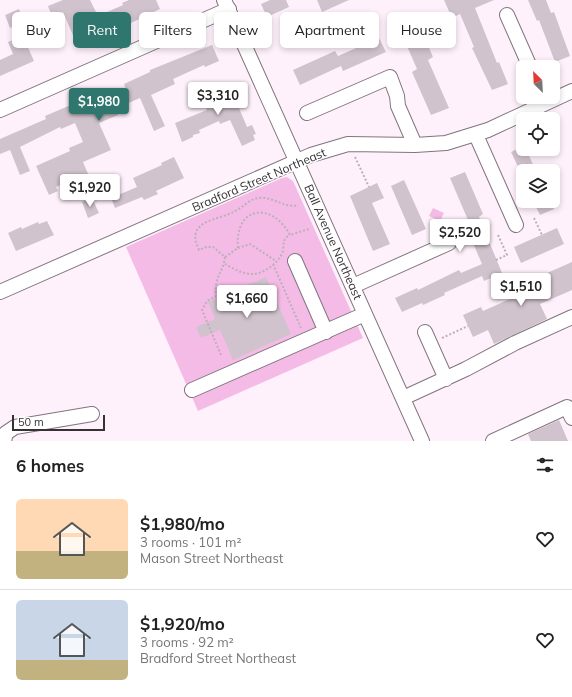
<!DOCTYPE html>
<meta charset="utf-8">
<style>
:root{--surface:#fff;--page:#f2f2f2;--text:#222;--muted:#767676;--line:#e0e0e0;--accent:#2e766e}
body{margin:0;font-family:Mulish,sans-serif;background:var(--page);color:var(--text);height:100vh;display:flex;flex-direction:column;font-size:15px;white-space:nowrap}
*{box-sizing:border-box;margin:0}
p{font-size:13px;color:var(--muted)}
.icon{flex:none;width:22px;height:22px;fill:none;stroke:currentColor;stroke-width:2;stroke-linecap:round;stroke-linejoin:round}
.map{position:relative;height:441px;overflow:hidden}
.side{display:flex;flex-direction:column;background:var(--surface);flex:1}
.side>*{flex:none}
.hud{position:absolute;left:12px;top:12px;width:548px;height:36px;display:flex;gap:8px}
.needle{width:26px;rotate:336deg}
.buttons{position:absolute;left:516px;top:60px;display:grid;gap:8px}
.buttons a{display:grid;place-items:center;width:44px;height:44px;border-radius:6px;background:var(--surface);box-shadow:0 2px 6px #0003;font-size:20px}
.scale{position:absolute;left:12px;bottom:10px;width:93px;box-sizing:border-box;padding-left:4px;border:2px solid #363135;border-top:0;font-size:11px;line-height:14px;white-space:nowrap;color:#363135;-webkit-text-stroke:3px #fff;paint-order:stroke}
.price{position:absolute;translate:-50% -34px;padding:0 9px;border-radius:4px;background:#fff;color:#222;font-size:13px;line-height:26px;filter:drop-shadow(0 1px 2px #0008)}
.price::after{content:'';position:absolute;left:50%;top:24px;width:12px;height:9px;margin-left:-6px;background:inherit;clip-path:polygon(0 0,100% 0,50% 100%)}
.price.active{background:var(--accent);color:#fff}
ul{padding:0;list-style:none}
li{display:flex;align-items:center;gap:12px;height:100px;padding:0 16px}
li+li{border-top:1px solid var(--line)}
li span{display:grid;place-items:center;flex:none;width:112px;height:80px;border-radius:6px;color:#555}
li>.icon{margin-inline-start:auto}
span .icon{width:48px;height:48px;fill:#fffc;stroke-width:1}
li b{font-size:17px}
h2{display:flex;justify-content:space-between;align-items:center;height:48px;padding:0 16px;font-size:17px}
.chip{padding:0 14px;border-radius:6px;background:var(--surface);box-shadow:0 2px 6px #0003;font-size:14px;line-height:36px}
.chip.active{background:var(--accent);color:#fff}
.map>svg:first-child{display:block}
</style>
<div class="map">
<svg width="572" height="441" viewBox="0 0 572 441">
<rect width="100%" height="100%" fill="#fff1fb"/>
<path fill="#f5bbe7" d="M287,177L293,181L363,338L198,411L126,247L282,178Z
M433,208L444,213L440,221L429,216Z"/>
<path fill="#d1c3cd" d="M63,0H90L98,16L123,5L122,3L129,0H156L160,9L131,23L129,19L90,36L92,41L78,47L63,12L52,17L48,6Z
M270,0H286L289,7L267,17L261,4Z
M317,0H349L322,12Z
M444,0H494L475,8L497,63L499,62L508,84L492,90L472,48L474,47L460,14L452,18Z
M528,0H546L551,13L554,12L570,56L555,62L539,20L537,21Z
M19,9L24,22L10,28L5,15Z
M414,13L433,57L428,60L449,108L431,115L412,72L417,69L396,21Z
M23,36L34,61L0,76V60L13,54L8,42Z
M379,38L386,52L343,71L341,66L300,85L293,70L335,51L338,56Z
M212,45L219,61L205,67L204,65L173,79L175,84L151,95L165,126L154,131L140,98L115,109L118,115L99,123L111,150L83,162L91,181L80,186L76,178L56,187L58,191L49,195L36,166L70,151L69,148L83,142L75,123L61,129L60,127L20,147L30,171L20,175L10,150L0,154V139L46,119L45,116L80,101L85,108L126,90L124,84L150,72V70Z
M231,83L237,95L234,96L247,127L252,125L256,134L253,135L255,140L242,146L230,120L220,124L219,121L199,130L200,133L193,135V137L182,142L175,123L207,110L201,96Z
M523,146V149H526L536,171H520L511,152Z
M174,157L184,178L156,191L158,194L144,200L142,197L115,208L111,198L137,187L133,178L162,165L161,163Z
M465,172L483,214L479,217L502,273L484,281L482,276L444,293L445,295L423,305L422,303L402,312L395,298L417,288L418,290L459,270L461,273L482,264L464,222L468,220L450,178Z
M404,180L426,229L412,235L391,186Z
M377,183L384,198L372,203L390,244L373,251L350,196Z
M92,198L99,213L88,218L82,202Z
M533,201H550L554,209L540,215Z
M47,221L54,235L16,251L8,233L21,227L22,229L38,222L39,224Z
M557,228L564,244L521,263L514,247Z
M572,262V290L540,304L547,319L494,344L488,330L473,337L463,315L481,307L483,311L532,289L529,281Z
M266,277L291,334L233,360L220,330L201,338L196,327L215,319L208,302Z
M559,420L568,441H531L528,434Z"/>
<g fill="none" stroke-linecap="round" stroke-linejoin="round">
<defs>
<path id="minor" d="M224,0L422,441
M507,15L530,67
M0,110L229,9
M307,113L390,77L397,96L398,106L415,145
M476,135L516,225
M295,261L326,332
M353,286L449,243
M0,292L311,155L348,144L415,145L446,143L488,130L572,91
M425,332L446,379
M192,390L365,314
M403,398L466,369L515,343L572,317
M4,441L6,433L15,427L92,414
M493,441L567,407L572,418"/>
</defs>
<use href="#minor" stroke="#80747d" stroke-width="16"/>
<path stroke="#bbb0b8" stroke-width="2" stroke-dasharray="2 2" stroke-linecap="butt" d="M355,157L369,187
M534,218L542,235
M238,248L250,244L276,261
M225,257L238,248C234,206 272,201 290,235L309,229
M496,260L507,255L498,235
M225,264C232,268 243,274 251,274C263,275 280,262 283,251C284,244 282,239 290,235
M273,264L301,328
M442,338L468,326
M221,355L202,310L207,301L216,296C214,275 223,274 225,257L213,247H206L199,250C184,219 219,221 235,211C244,207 249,199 259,198C272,196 286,209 298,205"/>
<use href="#minor" stroke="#fff" stroke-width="14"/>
</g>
<g text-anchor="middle" stroke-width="3" stroke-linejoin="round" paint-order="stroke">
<g font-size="12" fill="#363135" stroke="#fff">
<text transform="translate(259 180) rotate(-23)" y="4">Bradford Street Northeast</text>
<text transform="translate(333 242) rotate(66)" y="4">Ball Avenue Northeast</text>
</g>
</g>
</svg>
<div class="buttons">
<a><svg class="needle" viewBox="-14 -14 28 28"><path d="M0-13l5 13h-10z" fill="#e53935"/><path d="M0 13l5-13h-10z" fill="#767676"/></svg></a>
<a><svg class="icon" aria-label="locate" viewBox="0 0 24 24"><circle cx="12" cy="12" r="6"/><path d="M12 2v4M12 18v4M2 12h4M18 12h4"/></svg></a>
<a><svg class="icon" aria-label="layers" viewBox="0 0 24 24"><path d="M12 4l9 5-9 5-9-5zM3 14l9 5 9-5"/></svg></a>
</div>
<div class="scale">50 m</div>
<b class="price" style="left:218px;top:116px">$3,310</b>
<b class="price active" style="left:99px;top:122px">$1,980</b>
<b class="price" style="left:90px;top:208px">$1,920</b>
<b class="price" style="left:460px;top:253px">$2,520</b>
<b class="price" style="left:521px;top:307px">$1,510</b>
<b class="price" style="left:247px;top:319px">$1,660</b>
<div class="hud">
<a class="chip">Buy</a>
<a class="chip active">Rent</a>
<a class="chip">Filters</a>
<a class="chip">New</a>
<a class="chip">Apartment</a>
<a class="chip">House</a>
</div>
</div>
<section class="side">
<h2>6 homes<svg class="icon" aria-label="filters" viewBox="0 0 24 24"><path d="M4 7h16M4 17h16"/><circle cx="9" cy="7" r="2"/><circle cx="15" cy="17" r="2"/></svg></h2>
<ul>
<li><span style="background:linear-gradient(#ffd9b3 65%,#c2b280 0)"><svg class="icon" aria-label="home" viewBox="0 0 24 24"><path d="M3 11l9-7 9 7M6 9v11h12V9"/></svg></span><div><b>$1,980/mo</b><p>3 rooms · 101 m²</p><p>Mason Street Northeast</p></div><svg class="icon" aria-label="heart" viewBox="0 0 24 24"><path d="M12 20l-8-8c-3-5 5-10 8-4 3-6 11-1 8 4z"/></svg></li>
<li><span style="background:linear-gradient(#c9d6e8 75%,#c2b280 0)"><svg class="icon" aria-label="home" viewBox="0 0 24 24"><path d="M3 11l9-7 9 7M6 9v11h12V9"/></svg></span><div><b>$1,920/mo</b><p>3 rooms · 92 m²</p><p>Bradford Street Northeast</p></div><svg class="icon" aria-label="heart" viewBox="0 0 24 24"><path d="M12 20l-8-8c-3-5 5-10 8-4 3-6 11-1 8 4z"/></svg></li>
</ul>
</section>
